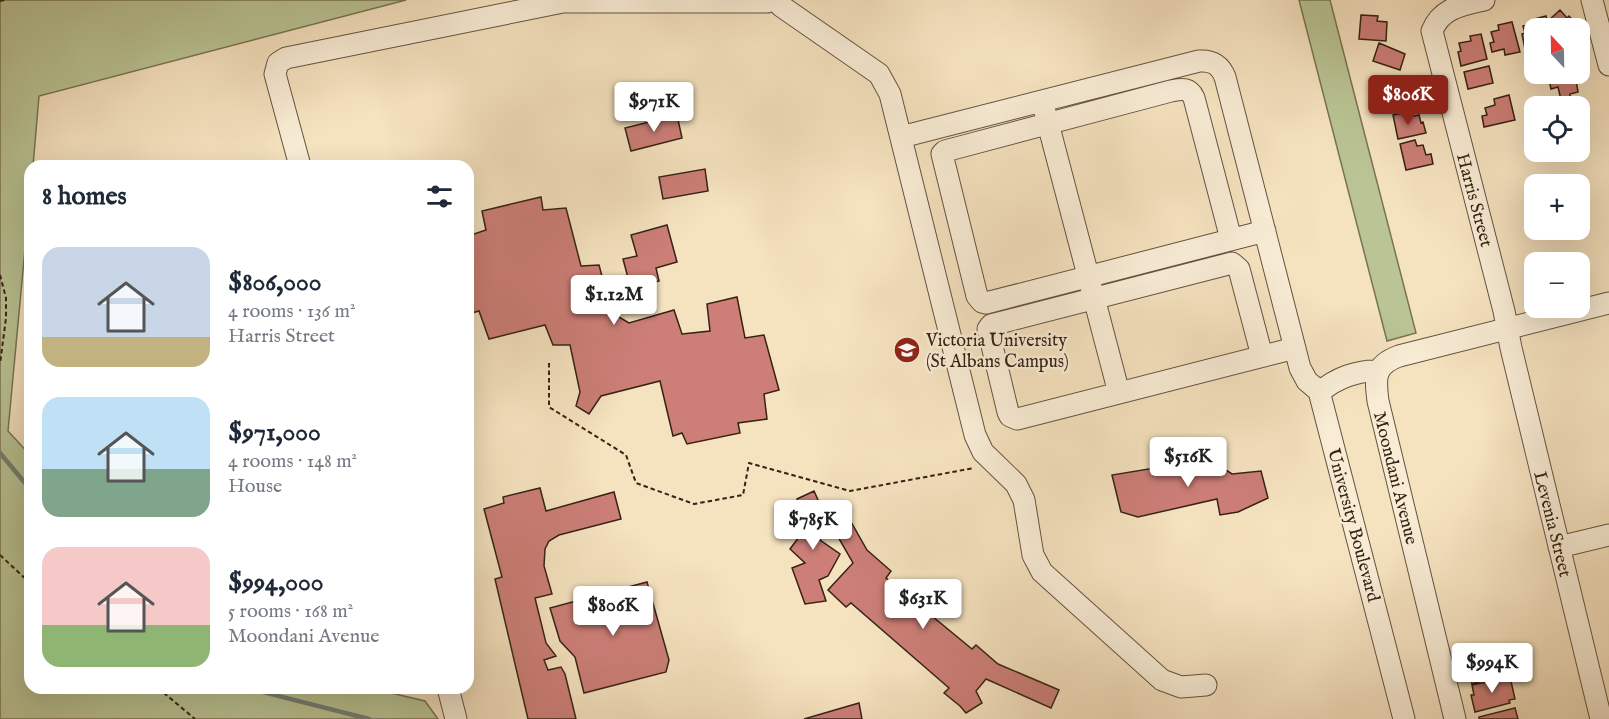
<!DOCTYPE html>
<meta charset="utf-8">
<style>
:root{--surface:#fff;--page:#f6f6f7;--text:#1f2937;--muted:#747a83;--accent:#8f2418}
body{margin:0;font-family:"IM FELL English",serif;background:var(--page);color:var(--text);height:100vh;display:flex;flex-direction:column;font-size:22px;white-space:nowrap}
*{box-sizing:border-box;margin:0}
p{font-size:20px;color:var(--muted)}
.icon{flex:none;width:33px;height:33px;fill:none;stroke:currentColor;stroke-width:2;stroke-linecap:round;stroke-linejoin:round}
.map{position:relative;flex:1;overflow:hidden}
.drawer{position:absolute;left:24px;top:160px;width:450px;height:534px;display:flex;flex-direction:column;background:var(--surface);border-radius:18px;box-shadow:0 6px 24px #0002}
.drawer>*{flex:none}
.needle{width:39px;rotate:338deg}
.buttons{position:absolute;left:1524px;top:18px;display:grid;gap:12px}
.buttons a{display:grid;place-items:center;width:66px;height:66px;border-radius:12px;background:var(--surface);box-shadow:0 6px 24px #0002;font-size:30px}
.price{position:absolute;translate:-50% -51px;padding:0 14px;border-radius:6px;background:#fff;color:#222;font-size:20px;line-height:39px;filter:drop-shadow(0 2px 3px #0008)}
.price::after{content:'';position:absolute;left:50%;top:36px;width:18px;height:14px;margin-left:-9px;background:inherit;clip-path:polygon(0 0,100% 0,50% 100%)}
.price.active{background:var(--accent);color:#fff}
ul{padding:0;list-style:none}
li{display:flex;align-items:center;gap:18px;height:150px;padding:0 18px}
li span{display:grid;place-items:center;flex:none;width:168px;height:120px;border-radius:18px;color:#555}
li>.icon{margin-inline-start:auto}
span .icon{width:72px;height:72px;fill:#fffc;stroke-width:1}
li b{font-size:26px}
h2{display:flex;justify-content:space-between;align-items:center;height:72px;padding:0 18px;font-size:26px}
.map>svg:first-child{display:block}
</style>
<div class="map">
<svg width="1609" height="719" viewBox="0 0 1609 719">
<rect width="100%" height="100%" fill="#f5e2bf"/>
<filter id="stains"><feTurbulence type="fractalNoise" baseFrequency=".00333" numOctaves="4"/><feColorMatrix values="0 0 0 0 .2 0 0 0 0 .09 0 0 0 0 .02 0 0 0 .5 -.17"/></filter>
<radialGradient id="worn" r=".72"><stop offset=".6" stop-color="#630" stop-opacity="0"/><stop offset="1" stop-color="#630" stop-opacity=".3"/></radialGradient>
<path fill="#bac494" stroke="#787354" stroke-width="1.5" d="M0,0H406L39,96L33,166H30V195L8,431L30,455V688L374,689L425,701L438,719H0Z
M1299,0H1330L1416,333L1387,341Z"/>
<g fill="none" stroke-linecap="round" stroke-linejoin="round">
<path stroke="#737f76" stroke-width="4.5" d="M0,453L30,489
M247,688L369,719"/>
</g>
<path fill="#cc7e77" stroke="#352215" stroke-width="1.5" d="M1560,10L1567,18L1569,16L1582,31L1580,33V28H1557L1549,20Z
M1361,15L1378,16L1377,21L1387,22L1386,41L1359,39Z
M1546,16L1549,28H1534V47L1525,49L1522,34L1525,33L1523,26L1535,23L1534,19Z
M1512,22L1520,52L1505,55L1504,49L1492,52L1490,43L1494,42L1491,32L1499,30L1498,25Z
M1481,34L1487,59L1461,66L1458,52L1461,51L1459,43L1471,41L1470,36Z
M1379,43L1405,54L1400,70L1373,61Z
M1489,66L1493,83L1468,89L1464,72Z
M1580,72L1581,78L1576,80L1578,92L1570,94V97L1561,100L1558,87L1551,89L1548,75Z
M1400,79L1401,83L1411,80L1414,89L1417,88L1420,101L1391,109L1387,92L1393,91L1391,81Z
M1509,95L1515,120L1484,127L1482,116L1487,115L1485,108L1495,105L1494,99Z
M1408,112L1409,117L1419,115L1421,123L1423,122L1426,133L1398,139L1393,115Z
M677,115L682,138L631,151L625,128Z
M1415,140L1417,146L1423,145L1426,155L1431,154L1433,164L1406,170L1400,144Z
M705,169L708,191L663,199L659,177Z
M541,197L543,210L566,208L581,266L599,265L612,313L629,323L674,310L682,334L710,331L707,304L737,297L745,338L764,335L779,390L764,394L767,419L738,423L740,433L687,444L682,433L673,436L660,381L601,396L589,414L576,406L580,392L570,345H553L545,325L489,339L479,311L468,314V236L486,230L482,211Z
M667,225L677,262L656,268L659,281L631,289L623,259L637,256L631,235Z
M1209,459L1232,474L1261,471L1268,498L1238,512L1220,515L1217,499L1138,517L1121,512L1112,475Z
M540,488L546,511L614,492L621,519L559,535L549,541L545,549L544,566L552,594L535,598L546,643L556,656L544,660L548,670L561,667L565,674L576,719H528L495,579L502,577L484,509L504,503L503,497Z
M814,491L829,524L820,540L840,554L828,576L819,580L826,601L805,604L792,568L805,563L790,549L805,529L797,499Z
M846,513L867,550L891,571L886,578L972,649L976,645L998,664L1059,690L1051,708L986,679L976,691L982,703L966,713L960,706L944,693L949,688L851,603L846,607L828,590L853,563L830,523Z
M647,582L669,660L666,672L584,693L575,657L560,641L550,608Z
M1502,646L1507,663L1483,669L1485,680L1472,684L1468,669L1465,670L1462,657Z
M1510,677L1515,699L1509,700L1510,703L1475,712L1471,695H1474L1472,685Z
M859,703L862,719H804Z
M1515,708L1518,719H1479V717Z"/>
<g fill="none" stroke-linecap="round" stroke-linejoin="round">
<defs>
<path id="minor" d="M1484,0C1462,5 1441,8 1432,31L1504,311L1511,348L1601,719
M1592,0L1609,65
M781,6L879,74L890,94L975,435L983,452L1016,484L1024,500L1033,555L1042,572L1162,680L1181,687L1206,685
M1045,112L1119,393
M901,137L1199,61C1213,60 1220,65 1225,77L1300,368L1307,381L1320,392
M300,166L275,74L278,63L286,58L563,2H767
M1231,239L1194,98C1189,87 1182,89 1171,91L945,151L942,154L977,296L982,302L986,303L1265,231
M1262,356L1239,269L1232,263L991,325L988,329L1008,412L1010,416L1017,419L1295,348
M1378,371C1358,370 1336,378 1320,392V395L1404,719
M1559,547L1609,535
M448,688L456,719
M1455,719L1378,401C1375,378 1374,365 1399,356L1609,303"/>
</defs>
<use href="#minor" stroke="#655240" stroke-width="23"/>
<path stroke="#352215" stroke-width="2" stroke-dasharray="4.5 3" stroke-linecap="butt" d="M0,1L5,0
M0,275L6,298V318L0,364
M549,363V407L626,455L636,483L694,504L743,495L749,463L850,491L974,468
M0,555L30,583
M158,688L195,719"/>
<use href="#minor" stroke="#f8ecd5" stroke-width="21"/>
</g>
<defs>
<symbol id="university-disc" viewBox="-11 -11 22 22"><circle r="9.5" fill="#8f2418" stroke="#f8ecd5"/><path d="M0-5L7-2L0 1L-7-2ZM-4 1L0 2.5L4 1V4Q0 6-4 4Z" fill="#fff"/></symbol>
</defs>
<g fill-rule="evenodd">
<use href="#university-disc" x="892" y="335" width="30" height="30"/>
</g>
<g text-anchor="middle" stroke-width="5" stroke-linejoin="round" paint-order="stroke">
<g font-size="18" fill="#352215" stroke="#f8ecd5">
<text transform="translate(1475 200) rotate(75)" y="6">Harris Street</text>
<text transform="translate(1396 478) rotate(76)" y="6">Moondani Avenue</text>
<text transform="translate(1553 524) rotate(76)" y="6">Levenia Street</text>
<text transform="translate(1354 525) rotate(75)" y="6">University Boulevard</text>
</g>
<g font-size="18" fill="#352215" stroke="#f8ecd5" text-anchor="start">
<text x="926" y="346">Victoria University<tspan x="926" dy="21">(St Albans Campus)</tspan></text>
</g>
</g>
<rect width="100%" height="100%" filter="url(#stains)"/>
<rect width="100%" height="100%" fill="url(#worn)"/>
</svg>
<div class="buttons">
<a><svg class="needle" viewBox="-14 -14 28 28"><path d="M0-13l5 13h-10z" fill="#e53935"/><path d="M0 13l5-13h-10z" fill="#747a83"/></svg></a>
<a><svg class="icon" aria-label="locate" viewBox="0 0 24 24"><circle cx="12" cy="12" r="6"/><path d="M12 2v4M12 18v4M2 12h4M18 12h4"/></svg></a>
<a>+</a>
<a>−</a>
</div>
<b class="price active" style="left:1408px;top:126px">$806K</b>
<b class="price" style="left:654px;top:133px">$971K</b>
<b class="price" style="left:614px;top:326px">$1.12M</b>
<b class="price" style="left:1188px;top:488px">$516K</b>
<b class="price" style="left:813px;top:551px">$785K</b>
<b class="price" style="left:923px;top:630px">$631K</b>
<b class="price" style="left:613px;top:637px">$806K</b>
<b class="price" style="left:1492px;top:694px">$994K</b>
<section class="drawer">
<h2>8 homes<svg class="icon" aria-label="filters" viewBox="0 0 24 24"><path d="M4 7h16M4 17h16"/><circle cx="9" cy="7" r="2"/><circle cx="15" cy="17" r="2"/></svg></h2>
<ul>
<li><span style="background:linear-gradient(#c9d6e8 75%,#c2b280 0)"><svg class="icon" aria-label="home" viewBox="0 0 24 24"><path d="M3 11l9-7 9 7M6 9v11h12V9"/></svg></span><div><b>$806,000</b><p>4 rooms · 136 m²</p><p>Harris Street</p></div></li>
<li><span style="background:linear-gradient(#bfe0f5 60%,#7fa58c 0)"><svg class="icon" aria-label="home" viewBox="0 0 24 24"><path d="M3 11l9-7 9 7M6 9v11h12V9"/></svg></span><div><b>$971,000</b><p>4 rooms · 148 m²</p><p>House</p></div></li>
<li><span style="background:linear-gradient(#f6c9c9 65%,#8fb573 0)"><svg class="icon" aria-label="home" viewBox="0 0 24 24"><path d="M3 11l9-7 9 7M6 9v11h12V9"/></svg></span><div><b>$994,000</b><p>5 rooms · 168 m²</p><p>Moondani Avenue</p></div></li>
</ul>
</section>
</div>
